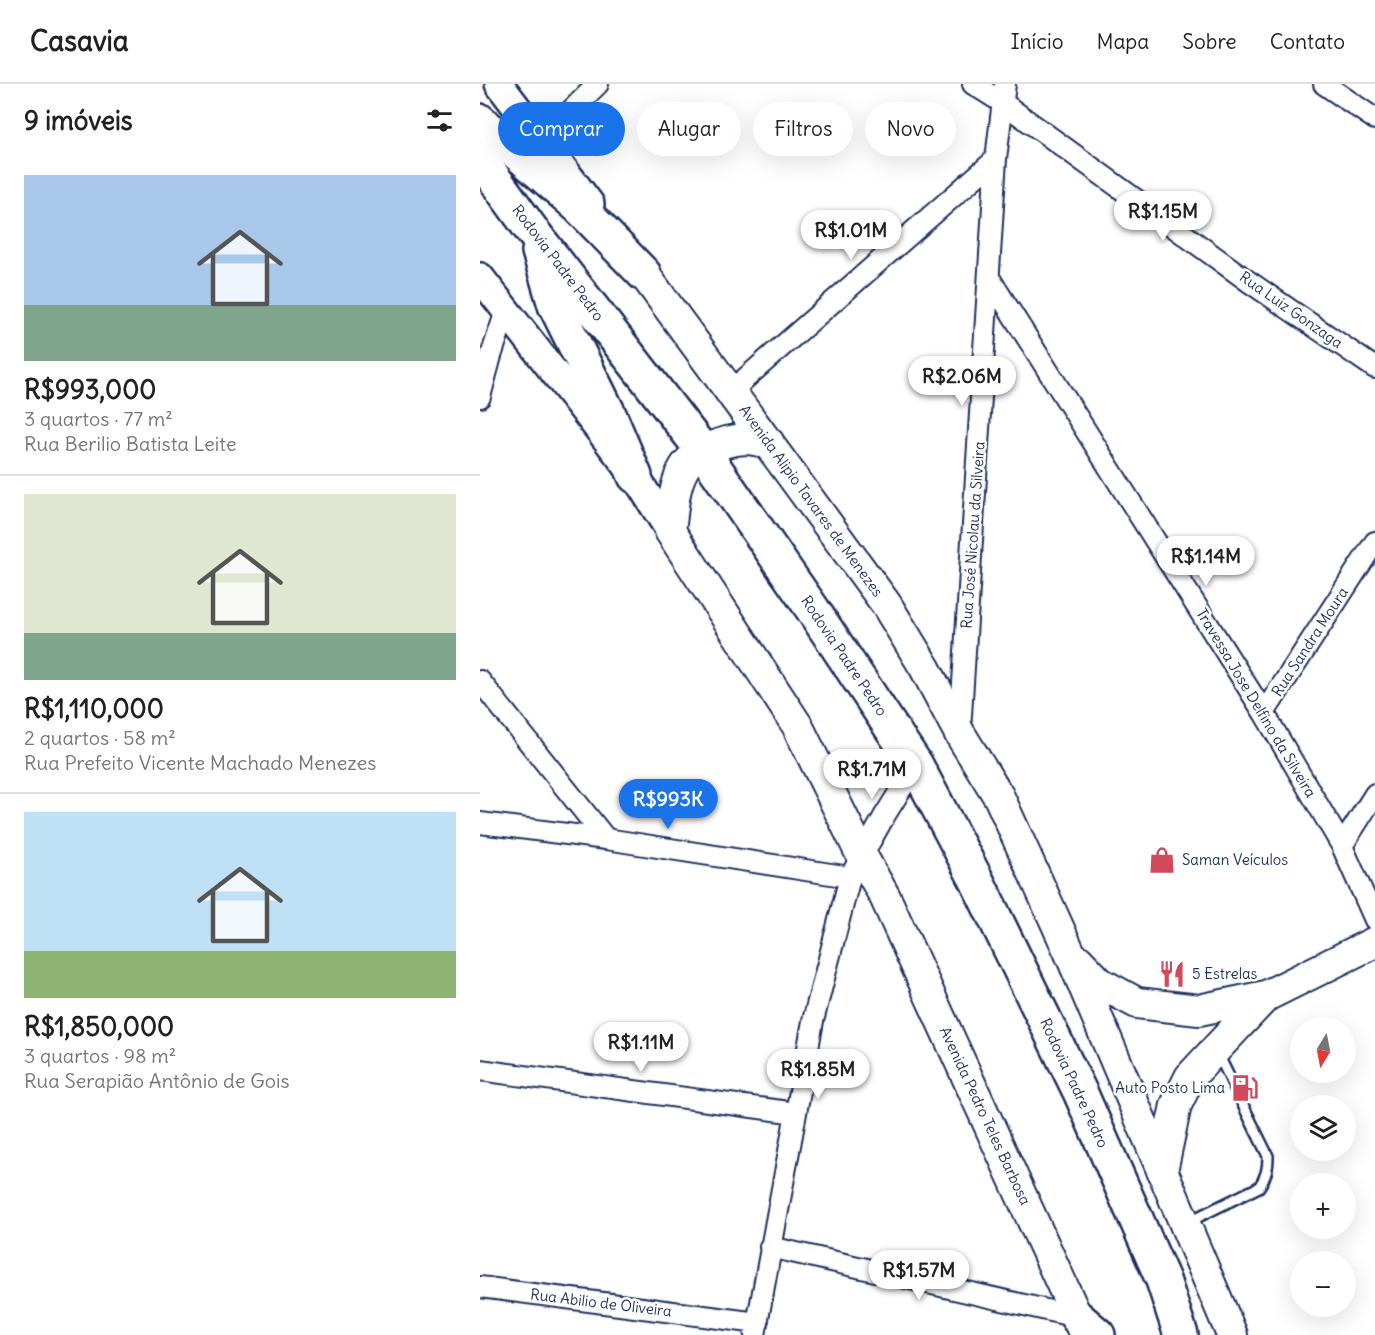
<!DOCTYPE html>
<html lang="pt">
<meta charset="utf-8">
<style>
:root{--surface:#fff;--page:#f6f6f6;--text:#202124;--muted:#757577;--line:#e0e0e0;--accent:#1a73e8}
body{margin:0;font-family:Delius,sans-serif;background:var(--page);color:var(--text);height:100vh;display:flex;flex-direction:column;font-size:22px;white-space:nowrap}
*{box-sizing:border-box;margin:0}
p{font-size:20px;color:var(--muted)}
.icon{flex:none;width:33px;height:33px;fill:none;stroke:currentColor;stroke-width:2;stroke-linecap:round;stroke-linejoin:round}
.map{position:relative;flex:1;overflow:hidden}
.details{display:flex;flex-direction:column;background:var(--surface);width:480px}
.details>*{flex:none}
.top-card{position:absolute;left:18px;top:18px;width:570px;height:54px;display:flex;gap:12px}
.needle{width:39px;rotate:190deg}
.fabs{position:absolute;left:810px;top:933px;display:grid;gap:12px}
.fabs a{display:grid;place-items:center;width:66px;height:66px;border-radius:50%;background:var(--surface);box-shadow:0 6px 24px #0002;font-size:30px}
.price{position:absolute;translate:-50% -51px;padding:0 14px;border-radius:21px;background:#fff;color:#222;font-size:20px;line-height:39px;filter:drop-shadow(0 2px 3px #0008)}
.price::after{content:'';position:absolute;left:50%;top:36px;width:18px;height:14px;margin-left:-9px;background:inherit;clip-path:polygon(0 0,100% 0,50% 100%)}
.price.current{background:var(--accent);color:#fff}
ul{padding:0;list-style:none}
li{display:grid;align-content:center;gap:12px;height:318px;padding:0 24px}
li+li{border-top:2px solid var(--line)}
li span{display:grid;place-items:center;height:186px;border-radius:0px;color:#555}
li>.icon{margin-inline-start:auto}
span .icon{width:108px;height:108px;fill:#fffc;stroke-width:1}
li b{font-size:26px}
h2{display:flex;justify-content:space-between;align-items:center;height:72px;padding:0 24px;font-size:26px}
.tag{padding:0 21px;border-radius:27px;background:var(--surface);box-shadow:0 6px 24px #0002;font-size:21px;line-height:54px}
.tag.current{background:var(--accent);color:#fff}
header{display:flex;align-items:center;gap:36px;box-sizing:border-box;height:84px;padding:0 30px;background:var(--surface);border-bottom:2px solid var(--line)}
header strong{font-size:28px}
nav{display:flex;gap:33px;margin-inline-start:auto;font-size:21px}
main{display:flex;flex:1;min-height:0}
.map>svg:first-child{display:block}
</style>
<header>
<strong>Casavia</strong>
<nav><a>Início</a><a>Mapa</a><a>Sobre</a><a>Contato</a></nav>
</header>
<main>
<section class="details">
<h2>9 imóveis<svg class="icon" aria-label="filters" viewBox="0 0 24 24"><path d="M4 7h16M4 17h16"/><circle cx="9" cy="7" r="2"/><circle cx="15" cy="17" r="2"/></svg></h2>
<ul>
<li><span style="background:linear-gradient(#a9c7e8 70%,#7fa58c 0)"><svg class="icon" aria-label="home" viewBox="0 0 24 24"><path d="M3 11l9-7 9 7M6 9v11h12V9"/></svg></span><div><b>R$993,000</b><p>3 quartos · 77 m²</p><p>Rua Berilio Batista Leite</p></div></li>
<li><span style="background:linear-gradient(#dfe7d0 75%,#7fa58c 0)"><svg class="icon" aria-label="home" viewBox="0 0 24 24"><path d="M3 11l9-7 9 7M6 9v11h12V9"/></svg></span><div><b>R$1,110,000</b><p>2 quartos · 58 m²</p><p>Rua Prefeito Vicente Machado Menezes</p></div></li>
<li><span style="background:linear-gradient(#bfe0f5 75%,#8fb573 0)"><svg class="icon" aria-label="home" viewBox="0 0 24 24"><path d="M3 11l9-7 9 7M6 9v11h12V9"/></svg></span><div><b>R$1,850,000</b><p>3 quartos · 98 m²</p><p>Rua Serapião Antônio de Gois</p></div></li>
</ul>
</section>
<div class="map">
<svg width="895" height="1251" viewBox="0 0 895 1251">
<rect width="100%" height="100%" fill="#fff"/>
<filter id="ink" filterUnits="userSpaceOnUse"><feTurbulence type="fractalNoise" baseFrequency=".0167" numOctaves="2"/><feDisplacementMap in="SourceGraphic" scale="12" xChannelSelector="R" yChannelSelector="G"/><feConvolveMatrix kernelMatrix="1 2 1 2 8 2 1 2 1" color-interpolation-filters="sRGB"/></filter>
<g filter="url(#ink)">
<g fill="none" stroke-linecap="round" stroke-linejoin="round">
<defs>
<path id="lane" d="M708,1138L779,1103C786,1093 788,1085 788,1072L738,970"/>
<path id="street" d="M493,0L523,19L768,197L895,284
M844,0L895,35
M61,56L118,0
M510,195L784,629L862,762L895,836
M251,307L516,75
M0,313L11,272L26,227
M0,597L126,755
M784,629L895,458
M480,647L516,75L525,0
M0,739L126,755L370,793
M862,762L895,710
M0,986L316,1029
M290,1163L597,1233
M0,1203L278,1239
M275,1251L333,937L370,793L405,731L436,681"/>
<path id="secondary" d="M19,0L110,120
M0,193L155,392L190,447"/>
<path id="primary" d="M164,190L406,520L445,584L480,650L519,713L589,867L752,1251
M289,359C282,358 274,355 266,355C245,356 211,367 202,388C193,406 193,427 190,447L317,641L382,772L405,813L605,1251
M598,876L620,899L657,919L719,926L786,912
M682,1087L696,1021L710,993L736,965L786,912L895,858"/>
<path id="highway" d="M0,37L99,123L164,190
M0,75L53,148L223,367L331,523L436,681L497,797L601,1010L683,1196L701,1251
M59,167L75,221L128,328L155,392
M597,1233L618,1251"/>
</defs>
<use href="#lane" stroke="#1b2f5e" stroke-width="14"/>
<use href="#street" stroke="#1b2f5e" stroke-width="24"/>
<use href="#secondary" stroke="#1b2f5e" stroke-width="32"/>
<use href="#primary" stroke="#1b2f5e" stroke-width="34"/>
<use href="#highway" stroke="#1b2f5e" stroke-width="38"/>
<use href="#lane" stroke="#fff" stroke-width="9"/>
<use href="#street" stroke="#fff" stroke-width="20"/>
<use href="#secondary" stroke="#fff" stroke-width="27"/>
<use href="#primary" stroke="#fff" stroke-width="30"/>
<use href="#highway" stroke="#fff" stroke-width="33"/>
</g>
</g>
<defs>
<symbol id="shop-bare" viewBox="-9 -9 18 18"><path d="M-5-2.5h2.3a2.7 3.5 0 0 1 5.4 0H5L5.5 6h-11ZM-1.5-2.5h3a1.5 2.3 0 0 0-3 0Z" fill="#d1495b" stroke="#fff" stroke-width="2.5" paint-order="stroke"/></symbol>
<symbol id="restaurant-bare" viewBox="-9 -9 18 18"><path d="M-5-6h1v4h1v-4h1v4h1v-4h1v5L-1.5 .5V6h-2V.5L-5-1ZM5-6V6H3V1.5H1.5Q1.5-4 5-6Z" fill="#d1495b" stroke="#fff" stroke-width="2.5" paint-order="stroke"/></symbol>
<symbol id="fuel-bare" viewBox="-9 -9 18 18"><path d="M-5.5-6h7V0h2V4h1.3V-2.5L3-4.5l.8-.8L6-3V5H2.5V1h-1V6h-7ZM-4.2-4.7v3.2H.2V-4.7Z" fill="#d1495b" stroke="#fff" stroke-width="2.5" paint-order="stroke"/></symbol>
</defs>
<g fill-rule="evenodd">
<use href="#shop-bare" x="663" y="757" width="38" height="38"/>
<use href="#restaurant-bare" x="673" y="871" width="38" height="38"/>
<use href="#fuel-bare" x="746" y="985" width="38" height="38"/>
</g>
<g text-anchor="middle" stroke-width="5" stroke-linejoin="round" paint-order="stroke">
<g font-size="15" fill="#1b2f5e" stroke="#fff">
<text transform="translate(78 179) rotate(53)" y="5">Rodovia Padre Pedro</text>
<text transform="translate(811 226) rotate(35)" y="5">Rua Luiz Gonzaga</text>
<text transform="translate(331 417) rotate(54)" y="5">Avenida Alipio Tavares de Menezes</text>
<text transform="translate(493 451) rotate(-86)" y="5">Rua José Nicolau da Silveira</text>
<text transform="translate(830 558) rotate(-57)" y="5">Rua Sandra Moura</text>
<text transform="translate(364 572) rotate(56)" y="5">Rodovia Padre Pedro</text>
<text transform="translate(776 619) rotate(59)" y="5">Travessa Jose Delfino da Silveira</text>
<text transform="translate(594 999) rotate(65)" y="5">Rodovia Padre Pedro</text>
<text transform="translate(505 1032) rotate(65)" y="5">Avenida Pedro Teles Barbosa</text>
<text transform="translate(121 1219) rotate(7)" y="5">Rua Abilio de Oliveira</text>
</g>
<g font-size="15" fill="#1b2f5e" stroke="#fff" text-anchor="start">
<text x="702" y="781">Saman Veículos</text>
<text x="712" y="895">5 Estrelas</text>
<text x="745" y="1009" text-anchor="end">Auto Posto Lima</text>
</g>
</g>
</svg>
<div class="fabs">
<a><svg class="needle" viewBox="-14 -14 28 28"><path d="M0-13l5 13h-10z" fill="#e53935"/><path d="M0 13l5-13h-10z" fill="#757577"/></svg></a>
<a><svg class="icon" aria-label="layers" viewBox="0 0 24 24"><path d="M12 4l9 5-9 5-9-5zM3 14l9 5 9-5"/></svg></a>
<a>+</a>
<a>−</a>
</div>
<b class="price" style="left:683px;top:158px">R$1.15M</b>
<b class="price" style="left:371px;top:177px">R$1.01M</b>
<b class="price" style="left:482px;top:323px">R$2.06M</b>
<b class="price" style="left:726px;top:503px">R$1.14M</b>
<b class="price" style="left:392px;top:716px">R$1.71M</b>
<b class="price current" style="left:188px;top:746px">R$993K</b>
<b class="price" style="left:161px;top:989px">R$1.11M</b>
<b class="price" style="left:338px;top:1016px">R$1.85M</b>
<b class="price" style="left:439px;top:1217px">R$1.57M</b>
<div class="top-card">
<a class="tag current">Comprar</a>
<a class="tag">Alugar</a>
<a class="tag">Filtros</a>
<a class="tag">Novo</a>
</div>
</div>
</main>
